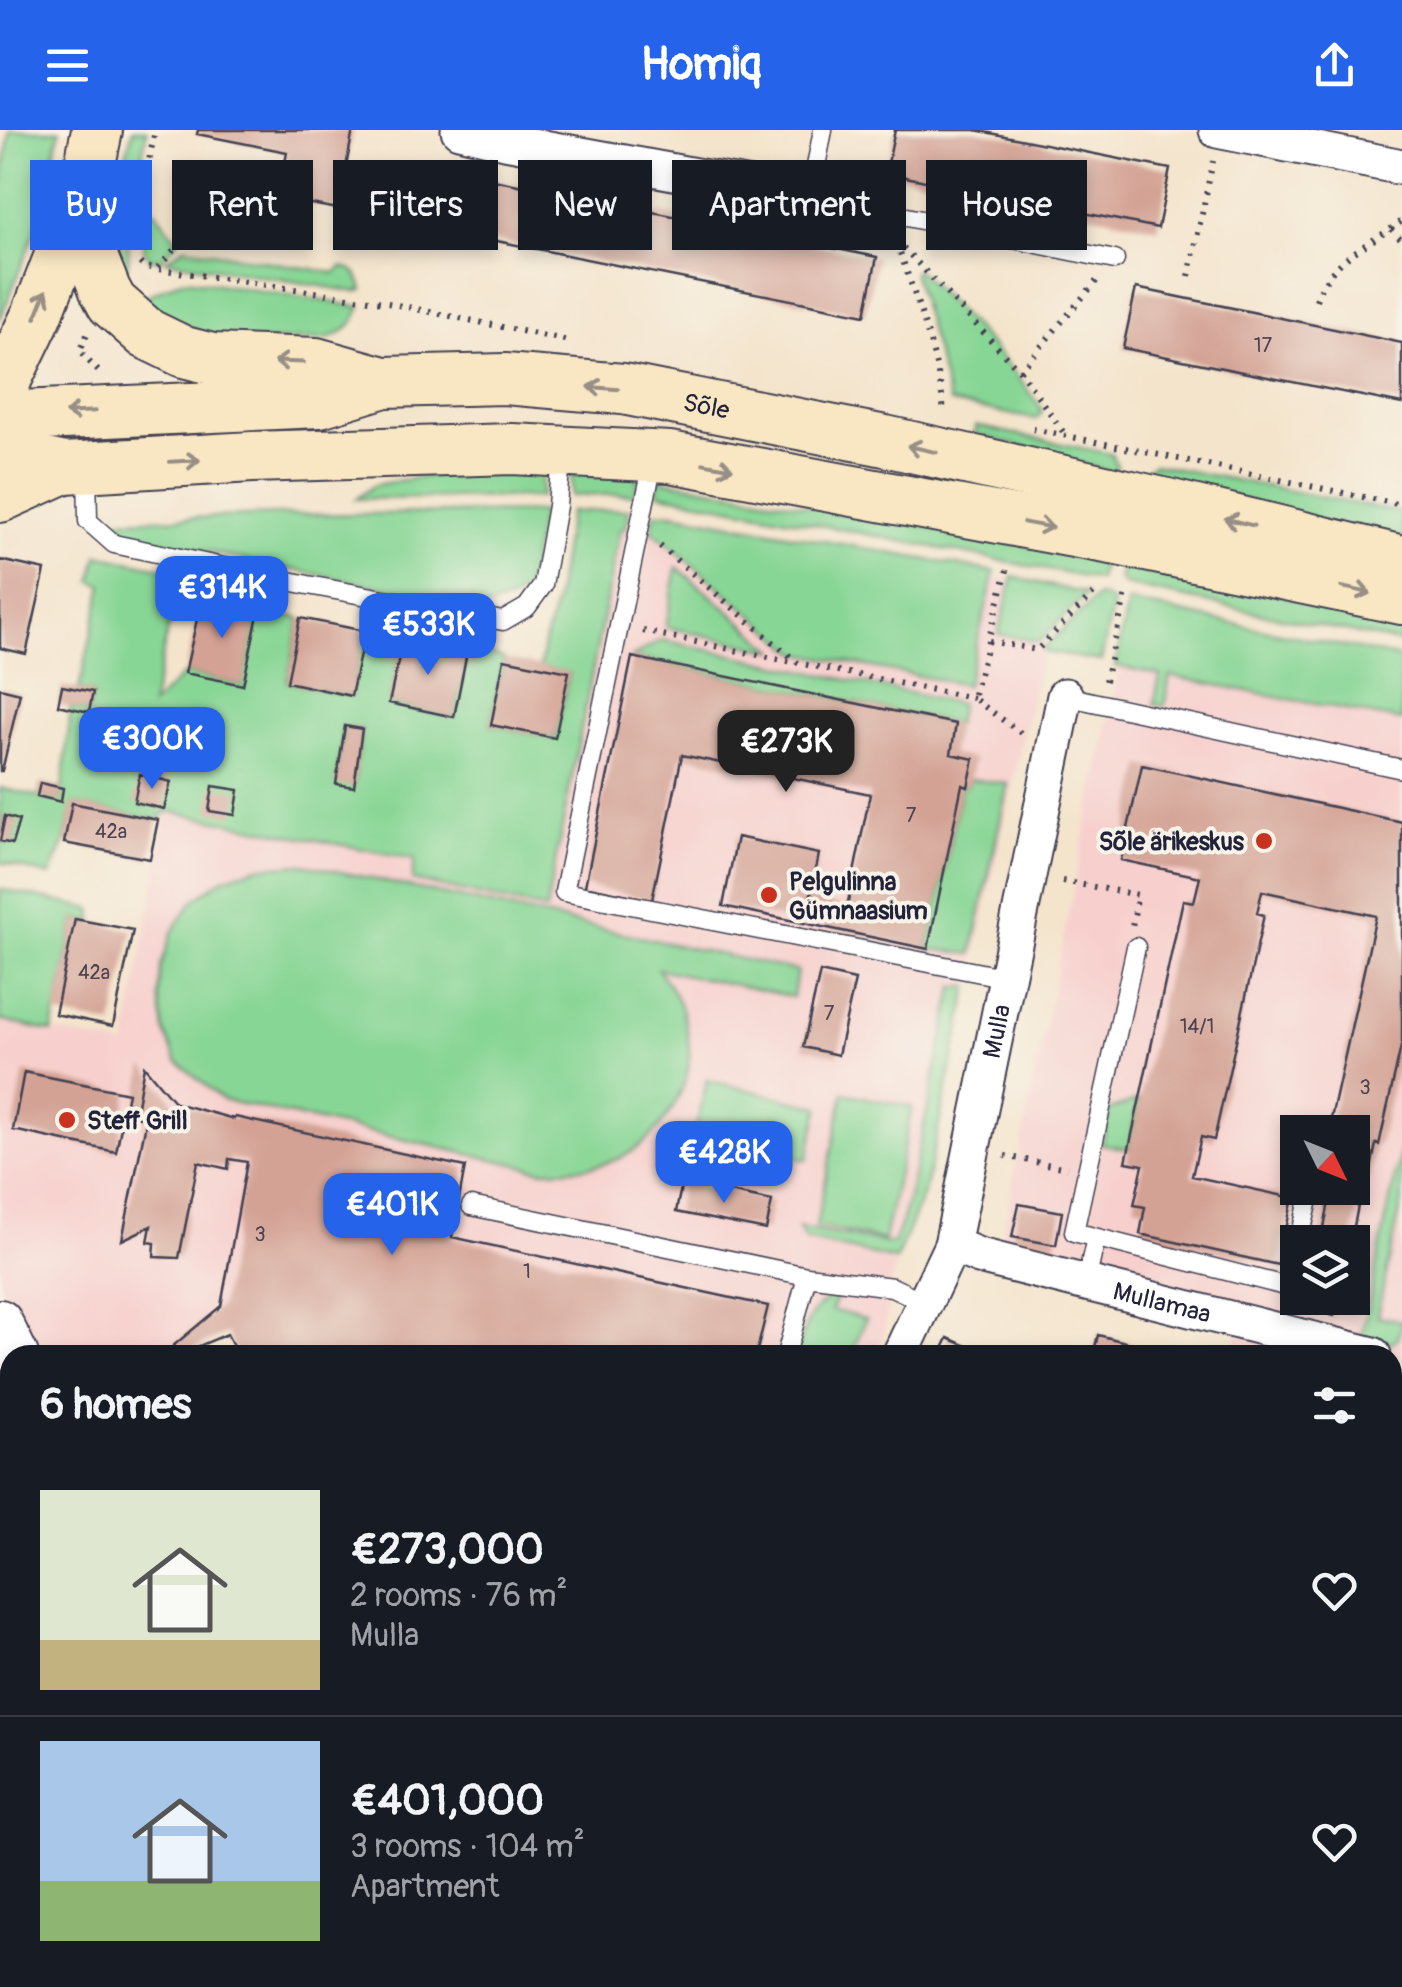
<!DOCTYPE html>
<meta charset="utf-8">
<style>
:root{--surface:#171b24;--page:#242831;--text:#f1f3f6;--muted:#9ea1a6;--line:#363941;--accent:#2563eb}
body{margin:0;font-family:Pangolin,sans-serif;background:var(--page);color:var(--text);height:100vh;display:flex;flex-direction:column;font-size:38px;white-space:nowrap}
*{box-sizing:border-box;margin:0}
p{font-size:32px;color:var(--muted)}
.icon{flex:none;width:55px;height:55px;fill:none;stroke:currentColor;stroke-width:2;stroke-linecap:round;stroke-linejoin:round}
.map{position:relative;flex:1;overflow:hidden}
.details{position:absolute;left:0px;top:1215px;width:1402px;height:642px;display:flex;flex-direction:column;background:var(--surface);border-radius:30px 30px 0 0;box-shadow:0 5px 15px #0003}
.details>*{flex:none}
.top-card{position:absolute;left:30px;top:30px;width:1342px;height:90px;display:flex;gap:20px}
.needle{width:65px;rotate:133deg}
.tools{position:absolute;left:1280px;top:985px;display:grid;gap:20px}
.tools a{display:grid;place-items:center;width:90px;height:90px;border-radius:0px;background:var(--surface);box-shadow:0 5px 15px #0003;font-size:50px}
.price{position:absolute;translate:-50% -85px;padding:0 22px;border-radius:20px;background:var(--accent);color:#fff;font-size:32px;line-height:65px;filter:drop-shadow(0 2px 5px #0008)}
.price::after{content:'';position:absolute;left:50%;top:60px;width:30px;height:22px;margin-left:-15px;background:inherit;clip-path:polygon(0 0,100% 0,50% 100%)}
.price.active{background:#222;color:#fff}
ul{padding:0;list-style:none}
li{display:flex;align-items:center;gap:30px;height:250px;padding:0 40px}
li+li{border-top:2px solid var(--line)}
li span{display:grid;place-items:center;flex:none;width:280px;height:200px;border-radius:0px;color:#555}
li>.icon{margin-inline-start:auto}
span .icon{width:120px;height:120px;fill:#fffc;stroke-width:1}
li b{font-size:42px}
h2{display:flex;justify-content:space-between;align-items:center;height:120px;padding:0 40px;font-size:42px}
.chip{padding:0 35px;border-radius:0px;background:var(--surface);box-shadow:0 5px 15px #0003;font-size:35px;line-height:90px}
.chip.active{background:var(--accent);color:#fff}
header{display:flex;justify-content:space-between;align-items:center;height:130px;padding:0 40px;background:var(--accent);color:#fff;font-size:45px;font-weight:700}
.map>svg:first-child{display:block}
</style>
<header><svg class="icon" aria-label="menu" viewBox="0 0 24 24"><path d="M4 6h16M4 12h16M4 18h16"/></svg>Homiq<svg class="icon" aria-label="share" viewBox="0 0 24 24"><path d="M12 15V3M7 8l5-5 5 5M5 13v7h14v-7"/></svg></header>
<div class="map">
<svg width="1402" height="1857" viewBox="0 0 1402 1857">
<rect width="100%" height="100%" fill="#f7f3e8"/>
<filter id="ink" filterUnits="userSpaceOnUse"><feTurbulence type="fractalNoise" baseFrequency=".01" numOctaves="2"/><feDisplacementMap in="SourceGraphic" scale="20" xChannelSelector="R" yChannelSelector="G"/><feConvolveMatrix kernelMatrix="1 2 1 2 8 2 1 2 1" color-interpolation-filters="sRGB"/></filter>
<filter id="wash" filterUnits="userSpaceOnUse"><feTurbulence type="fractalNoise" baseFrequency=".0048" numOctaves="4" result="noise"/><feDisplacementMap in="SourceGraphic" scale="40" xChannelSelector="R" yChannelSelector="G"/><feGaussianBlur stdDeviation="2.25" result="paint"/><feColorMatrix in="noise" values="0 0 0 0 0 0 0 0 0 0 0 0 0 0 0 0 0 1.4 0 .05"/><feComposite in="paint" operator="in"/></filter>
<g filter="url(#wash)">
<rect width="100%" height="100%" fill="#f4e4cc"/>
<path fill="#f7d0cd" fill-rule="evenodd" d="M675,380L1055,459L925,1059L896,1130L884,1202L873,1225H238L226,1204L186,1225H36L0,1152V890L126,916L167,681L415,729L412,750L546,779L624,381Z
M1131,481L1402,536V1627L1392,1626V1225H1231L1246,1180L1000,1114ZM1298,1002H1352V1058H1298ZM1298,1112H1352V1168H1298Z
M352,1848H595L591,1857H357Z"/>
<path fill="#88d695" stroke="#557c68" stroke-width="2.5" fill-rule="evenodd" d="M10,0H60L35,101L0,190V68Z
M133,0H147L130,90L128,132L124,142C104,89 119,52 133,0Z
M155,81L178,111L160,130L151,129L144,121L146,84Z
M184,117L335,143L342,137C356,138 360,148 363,160L356,162L166,130Z
M916,139C961,184 1005,227 1042,279L1041,284L1035,289L950,273L913,142Z
M181,150H193L361,177L354,191L343,202L327,209L239,212L214,210L136,171Z
M976,296L1111,324L1117,336L1115,343L975,304Z
M1154,334L1402,383V413L1144,348L1148,338Z
M542,340L541,367L356,369L375,355L438,344Z
M572,342L638,346L636,364L571,366Z
M658,349L1103,428L1099,450L658,363Z
M629,379L626,398L620,399L546,780L412,750L415,729L168,681L158,690L73,674L64,713L50,746L0,732V711L12,714L18,690L5,686L0,704V658L61,671L71,578L89,582L93,563L79,559L103,455L92,451L98,425L181,442L151,576L185,543L242,555L259,480L300,488L287,552L351,566L365,501L384,502L403,509L389,573L454,587L467,522L489,523L504,529L491,595L555,608L569,543L540,537L544,513L555,474L569,382ZM344,597L362,599L354,656L336,653Z
M542,382L527,455L515,468L486,478L245,430L118,401L111,395L118,390L278,385Z
M655,383H672L995,442L966,555L798,523L652,401Z
M1124,433L1402,488V513L1124,455L1119,449Z
M677,437L776,521L666,497Z
M1013,447L1087,464L1039,512L998,504Z
M1098,466L1107,468L1113,474L1101,531L1043,522L1044,518Z
M1128,472L1402,528V591L1170,546L1164,576L1154,575L1160,545L1115,536Z
M662,510L960,574L956,594L632,527Z
M970,649L1008,654L972,824L928,819L962,655L968,656Z
M304,734L797,841L793,867L658,839C663,848 671,856 675,865C683,879 688,902 689,918C691,938 683,960 673,977C641,1031 602,1040 542,1040L223,970L176,930L164,900L159,867L161,837L172,802L193,771L224,748L258,737Z
M0,759L92,779L93,792L75,789L52,902L0,890Z
M954,857H969L925,1059L896,1130L805,1110L798,1098L893,1114L902,1091L910,1059Z
M707,950L820,977L807,1030L694,1004Z
M844,963L912,977L884,1110L816,1096Z
M1139,970L1129,1019L1102,1014L1109,980Z
M1402,1014V1072L1377,1186L1402,1191L1398,1208L1387,1215L1361,1208Z
M837,1166L831,1180L866,1189L851,1225H796C802,1203 812,1171 837,1166Z
M1392,1256L1402,1259V1368L1393,1376Z
M0,1387L10,1403V1472L2,1481L10,1494V1547L0,1552Z
M1402,1399V1845L1392,1843V1717L1397,1694L1392,1692V1431Z"/>
<g id="blocks">
<path fill="#d3a294" d="M198,0H353L338,79L279,68L287,22L197,4Z
M895,0H975L1170,39L1158,98L886,43Z
M438,39L877,127L865,185L427,97Z
M1136,158L1402,213V274L1123,218Z
M0,430L45,440L26,524L0,518Z
M202,467L259,480L243,555L185,543Z
M300,488L365,501L351,566L287,552Z
M403,509L467,522L454,587L389,573Z
M632,527L956,594L951,624L974,629L968,657L962,655L928,819L723,776L737,707L819,724L810,769L847,777L870,664L682,625L652,770L585,756Z
M504,529L569,542L555,608L491,595Z
M62,556L93,562L89,582L58,575Z
M0,558L20,563L2,641H0Z
M345,596L362,599L354,657L336,654Z
M1142,635L1402,692V912L1379,1015L1376,1014L1369,1049L1352,1046V1002H1328L1376,786L1262,761L1257,783L1264,785L1214,1010L1201,1007L1192,1046L1293,1068L1278,1135L1140,1104L1145,1077L1134,1075L1143,1035L1126,1032L1183,770L1194,772L1200,747L1121,730Z
M140,644L171,652L164,679L134,672Z
M40,653L63,658L61,672L37,666Z
M213,656L239,660L235,685L209,681Z
M72,673L158,690L150,729L64,713Z
M5,686L19,690L12,714L0,711Z
M75,789L133,800L113,896L55,884Z
M820,842L855,850L838,925L803,917Z
M144,936L175,973L234,989L235,987L465,1037L452,1107L768,1176L756,1225H238L227,1204L178,1225L173,1216L221,1176L247,1032L229,1029L228,1039L198,1032L179,1128L154,1127L155,1113L148,1112L151,1096L122,1110L147,988L135,986Z
M24,942L128,963L116,1022L13,1000Z
M1352,1048L1363,1050L1351,1112L1322,1107L1332,1058H1352Z
M682,1052L772,1071L766,1100L676,1082Z
M1019,1074L1062,1082L1056,1115L1012,1107Z
M1310,1168H1339L1334,1186L1307,1178Z
M1098,1205L1172,1224L1171,1225H1093Z
M948,1208L987,1225H940Z
M0,1257L10,1274V1289L0,1295Z
M10,1547V1582L0,1587V1552Z
M10,1624V1709L0,1715V1629Z
M0,1744L10,1747V1784H4L2,1801H0Z
M47,1848H85L88,1853L81,1857H52Z
M224,1848H286L291,1857H228Z
M657,1848H724L720,1857H653Z
M824,1848H886L921,1855L822,1857Z"/>
</g>
</g>
<g filter="url(#ink)">
<use href="#blocks" fill-opacity="0" stroke="#423f51" stroke-width="2.5"/>
<g fill="none" stroke-linecap="round" stroke-linejoin="round">
<defs>
<path id="service" d="M823,0L810,67L1115,130
M653,332L564,762L1007,848
M87,339L88,391L114,414L308,455L503,491L527,477L543,455L557,376L561,326
M1065,566L1402,639
M1136,817L1074,1102L1289,1157L1298,1119
M471,1076L807,1146L892,1157L924,1172
M1299,1112L1308,1074
M1086,1152L1096,1108
M786,1225L807,1146
M1392,1392L1402,1386"/>
<g id="minor">
<path d="M459,0L505,11L810,67"/>
<path d="M1217,0L1402,37"/>
<path id="s1" d="M952,1115L979,1126L1373,1225"/>
<path id="s2" d="M900,1225L952,1115L1065,566"/>
<path d="M1265,1848L1309,1857"/>
<path d="M611,1857L615,1848"/>
</g>
<path id="tertiary" d="M0,1191L17,1225
M333,1848L337,1857"/>
<g id="secondary">
<path d="M84,64L92,127L105,160L112,173L147,204L184,222L212,229L316,233L384,252"/>
<path d="M0,262L37,185L84,64L97,0"/>
<path id="s3" d="M0,287L319,272L384,252L505,249L623,259L885,311L1167,374L1402,431"/>
<path d="M0,324L64,338L252,327L512,319L670,327L1117,410L1402,469"/>
<path d="M0,367L64,338"/>
</g>
</defs>
<use href="#service" stroke="#423f51" stroke-width="21"/>
<use href="#minor" stroke="#423f51" stroke-width="39"/>
<use href="#tertiary" stroke="#423f51" stroke-width="46"/>
<use href="#secondary" stroke="#423f51" stroke-width="54"/>
<path stroke="#423f51" stroke-width="6" stroke-dasharray="2.5 8" stroke-linecap="butt" d="M1391,99L1402,110
M896,110L1020,241L1064,303
M897,113C915,168 939,225 944,283
M827,117L832,94
M135,122L142,67L155,0
M140,133L144,137L383,172L569,211
M158,138L209,80
M1189,146L1213,31
M1316,170C1331,128 1368,116 1402,91
M87,205L80,222L100,243
M1020,241L1099,148
M1033,299L1402,375
M660,416L798,533L973,568
M1007,440L973,568L1025,606
M643,501L797,533
M989,511L1037,520L1098,459
M1105,551L1126,464
M1062,751L1138,765L1132,796
M1005,1026L1067,1038
M543,1857L548,1848
M1086,1857L1088,1848
M1211,1857V1855"/>
<use href="#service" stroke="#fff" stroke-width="18"/>
<use href="#minor" stroke="#fff" stroke-width="35"/>
<use href="#tertiary" stroke="#fff" stroke-width="42"/>
<use href="#secondary" stroke="#f9e7c3" stroke-width="50"/>
</g>
<defs><path id="oneway-shaft" d="M-6 0H5M1.5-3L5.5 0L1.5 3" fill="none" stroke-width="1.6" stroke-linecap="round" stroke-linejoin="round" transform="scale(2.5)"/></defs>
<g stroke="#988e86">
<use href="#oneway-shaft" transform="translate(41 174) rotate(-68)"/>
<use href="#oneway-shaft" transform="translate(289 232) rotate(-178)"/>
<use href="#oneway-shaft" transform="translate(603 258) rotate(-175)"/>
<use href="#oneway-shaft" transform="translate(80 282) rotate(177)"/>
<use href="#oneway-shaft" transform="translate(922 319) rotate(-167)"/>
<use href="#oneway-shaft" transform="translate(185 331) rotate(-3)"/>
<use href="#oneway-shaft" transform="translate(718 336) rotate(10)"/>
<use href="#oneway-shaft" transform="translate(1239 392) rotate(-166)"/>
<use href="#oneway-shaft" transform="translate(1038 395) rotate(10)"/>
<use href="#oneway-shaft" transform="translate(1356 460) rotate(12)"/>
</g>
</g>
<g fill="#c8321e" stroke="#f7f3e8" stroke-width="4">
<circle cx="1264" cy="711" r="10"/>
<circle cx="769" cy="765" r="10"/>
<circle cx="67" cy="990" r="10"/>
</g>
<g text-anchor="middle" stroke-width="8" stroke-linejoin="round" paint-order="stroke">
<g font-size="20" fill="#4e4251">
<text x="1263" y="222">17</text>
<text x="911" y="692">7</text>
<text x="111" y="708">42a</text>
<text x="94" y="849">42a</text>
<text x="829" y="890">7</text>
<text x="1197" y="903">14/1</text>
<text x="1365" y="964">3</text>
<text x="260" y="1111">3</text>
<text x="527" y="1148">1</text>
</g>
<g font-size="25" fill="#22223b" stroke="#f7f3e8">
<text dy="9" stroke="none"><textPath href="#s3" startOffset="712">Sõle</textPath></text>
<text dy="9" stroke="none"><textPath href="#s2" startOffset="340">Mulla</textPath></text>
<text dy="9" stroke="none"><textPath href="#s1" startOffset="218">Mullamaa</textPath></text>
</g>
<g font-size="25" font-weight="bold" fill="#22223b" stroke="#f7f3e8" text-anchor="start">
<text x="1244" y="720" text-anchor="end">Sõle ärikeskus</text>
<text x="789" y="760">Pelgulinna<tspan x="789" dy="29">Gümnaasium</tspan></text>
<text x="87" y="999">Steff Grill</text>
</g>
</g>
</svg>
<div class="tools">
<a><svg class="needle" viewBox="-14 -14 28 28"><path d="M0-13l5 13h-10z" fill="#e53935"/><path d="M0 13l5-13h-10z" fill="#9ea1a6"/></svg></a>
<a><svg class="icon" aria-label="layers" viewBox="0 0 24 24"><path d="M12 4l9 5-9 5-9-5zM3 14l9 5 9-5"/></svg></a>
</div>
<b class="price" style="left:222px;top:511px">€314K</b>
<b class="price" style="left:428px;top:548px">€533K</b>
<b class="price" style="left:152px;top:662px">€300K</b>
<b class="price active" style="left:786px;top:665px">€273K</b>
<b class="price" style="left:724px;top:1076px">€428K</b>
<b class="price" style="left:392px;top:1128px">€401K</b>
<div class="top-card">
<a class="chip active">Buy</a>
<a class="chip">Rent</a>
<a class="chip">Filters</a>
<a class="chip">New</a>
<a class="chip">Apartment</a>
<a class="chip">House</a>
</div>
<section class="details">
<h2>6 homes<svg class="icon" aria-label="filters" viewBox="0 0 24 24"><path d="M4 7h16M4 17h16"/><circle cx="9" cy="7" r="2"/><circle cx="15" cy="17" r="2"/></svg></h2>
<ul>
<li><span style="background:linear-gradient(#dfe7d0 75%,#c2b280 0)"><svg class="icon" aria-label="home" viewBox="0 0 24 24"><path d="M3 11l9-7 9 7M6 9v11h12V9"/></svg></span><div><b>€273,000</b><p>2 rooms · 76 m²</p><p>Mulla</p></div><svg class="icon" aria-label="heart" viewBox="0 0 24 24"><path d="M12 20l-8-8c-3-5 5-10 8-4 3-6 11-1 8 4z"/></svg></li>
<li><span style="background:linear-gradient(#a9c7e8 70%,#8fb573 0)"><svg class="icon" aria-label="home" viewBox="0 0 24 24"><path d="M3 11l9-7 9 7M6 9v11h12V9"/></svg></span><div><b>€401,000</b><p>3 rooms · 104 m²</p><p>Apartment</p></div><svg class="icon" aria-label="heart" viewBox="0 0 24 24"><path d="M12 20l-8-8c-3-5 5-10 8-4 3-6 11-1 8 4z"/></svg></li>
</ul>
</section>
</div>
